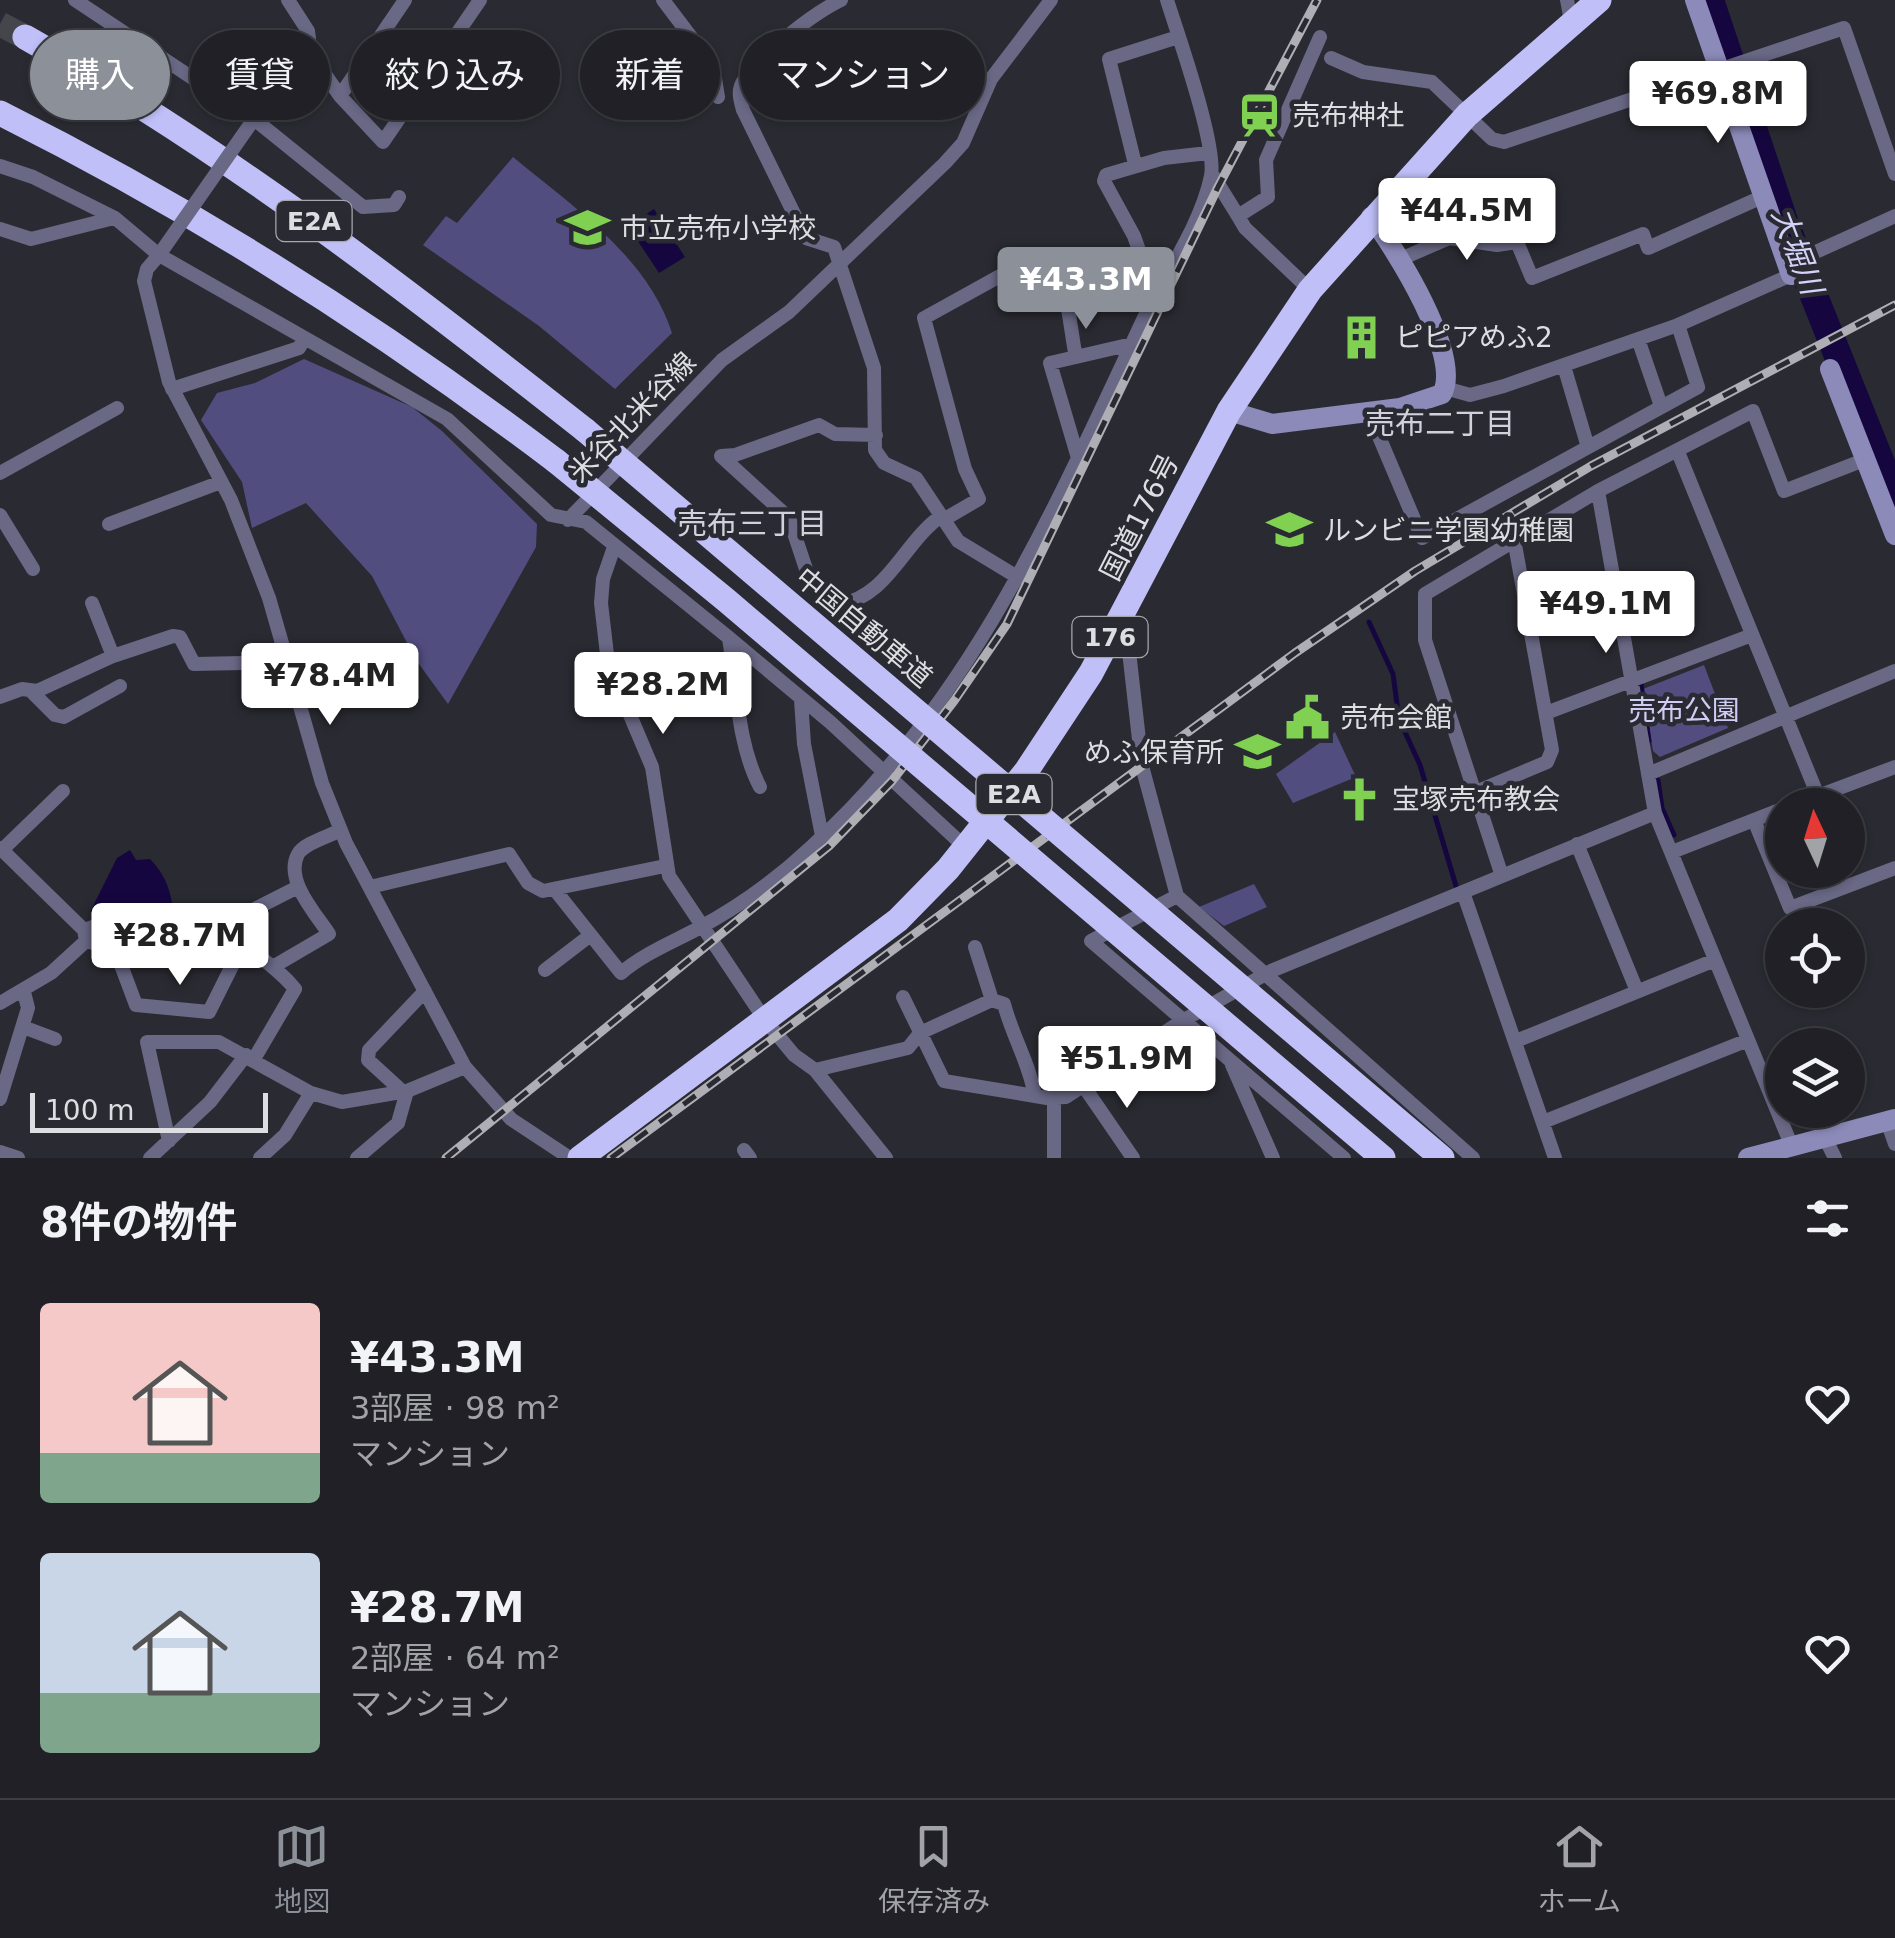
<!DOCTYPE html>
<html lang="ja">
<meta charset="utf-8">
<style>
:root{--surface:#202026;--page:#2d2d32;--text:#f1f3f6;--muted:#a2a3a7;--line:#3d3e43;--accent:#8c9099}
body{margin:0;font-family:"DejaVu Sans","Noto Sans JP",sans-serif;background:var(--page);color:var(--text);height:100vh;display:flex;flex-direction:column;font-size:38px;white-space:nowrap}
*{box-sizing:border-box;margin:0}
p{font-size:32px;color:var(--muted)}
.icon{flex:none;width:55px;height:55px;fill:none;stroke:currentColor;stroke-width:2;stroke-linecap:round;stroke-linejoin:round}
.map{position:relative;height:1158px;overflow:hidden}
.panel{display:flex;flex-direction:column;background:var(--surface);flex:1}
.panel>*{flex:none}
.guide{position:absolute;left:30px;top:30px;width:1000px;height:90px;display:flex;gap:20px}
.needle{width:65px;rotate:356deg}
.fabs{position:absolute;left:1765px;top:788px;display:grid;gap:20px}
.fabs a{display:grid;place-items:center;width:100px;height:100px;border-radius:50%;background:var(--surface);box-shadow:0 2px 8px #0004,0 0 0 2px var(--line);font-size:50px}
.scale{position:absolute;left:30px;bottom:25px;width:238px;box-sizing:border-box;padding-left:10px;border:5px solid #dddde2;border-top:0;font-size:28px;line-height:35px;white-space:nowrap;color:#dddde2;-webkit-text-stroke:8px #2a2a32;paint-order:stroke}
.price{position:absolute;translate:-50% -85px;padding:0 22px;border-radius:10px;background:#fff;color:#222;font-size:32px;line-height:65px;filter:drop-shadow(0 2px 5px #0008)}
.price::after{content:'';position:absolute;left:50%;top:60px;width:30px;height:22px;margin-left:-15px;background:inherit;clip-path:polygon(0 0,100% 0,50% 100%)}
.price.current{background:var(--accent);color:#fff}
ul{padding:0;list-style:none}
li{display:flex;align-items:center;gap:30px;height:250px;padding:0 40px}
li span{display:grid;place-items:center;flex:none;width:280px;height:200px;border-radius:10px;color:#555}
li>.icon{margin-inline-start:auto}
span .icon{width:120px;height:120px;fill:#fffc;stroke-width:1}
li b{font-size:42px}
h2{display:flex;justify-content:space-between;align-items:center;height:120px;padding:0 40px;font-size:42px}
.pill{padding:0 35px;border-radius:45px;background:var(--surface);box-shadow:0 2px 8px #0004,0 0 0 2px var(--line);font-size:35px;line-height:90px}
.pill.current{background:var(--accent);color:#fff}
.menu{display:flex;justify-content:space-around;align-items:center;height:140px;border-top:2px solid var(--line);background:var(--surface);font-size:28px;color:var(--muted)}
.menu a{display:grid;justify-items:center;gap:5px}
.menu .current{color:var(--accent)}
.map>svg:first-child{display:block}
</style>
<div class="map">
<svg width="1895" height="1158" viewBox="0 0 1895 1158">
<rect width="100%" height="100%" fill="#2a2a32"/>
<path fill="#514d7f" d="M513,157C572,206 648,257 672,333L615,389L539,326L423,245L446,216L457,223Z
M304,359L412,407L442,431L537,524L536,547L448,704L416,660L372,576L306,503L252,528L242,482L201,420L217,393L255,383Z
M1704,665L1728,728L1660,757L1653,751L1643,689Z
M1335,732L1356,777L1293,803L1276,774Z
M1254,884L1267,907L1224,926L1199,907Z"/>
<path fill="#160640" d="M654,209L685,257L659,273L628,226Z
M130,850L136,860L150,859C166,875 173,895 173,917L116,905L90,912L117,858Z"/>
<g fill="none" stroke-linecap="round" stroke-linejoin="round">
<path stroke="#160640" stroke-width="5" d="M1369,622L1393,674L1399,719L1420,765L1456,886
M1641,684L1649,741
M1658,780L1662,808L1674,835"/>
<path stroke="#160640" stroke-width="28" d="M1710,0L1784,221L1895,498"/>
<path stroke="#45454c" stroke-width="25" stroke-dasharray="25 12" stroke-linecap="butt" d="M0,24L25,37"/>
<path stroke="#696885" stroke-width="14" d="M75,0L254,119L363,207L394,205L399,197
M663,0L713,66L718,97
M841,0C812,14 763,53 744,80C737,90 740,99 743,110L806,238L834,247L874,368L875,450L884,463L916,478L958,541L1019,578
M1567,0L1571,21
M311,54L340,96L383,142L480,0
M1331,58L1363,72L1432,82L1492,139L1504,142L1844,28L1895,174
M340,96L405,0
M254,119L311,54L308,31L288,0
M1135,164L1109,59L1178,37
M0,166L33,177L115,218L159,255L447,419L551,515L586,522L728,637L830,722L965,847
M1212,174L1238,216
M0,229L31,239L114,218
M159,255L147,269L144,281L169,382L231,500L269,598L322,783L346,843L465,1067L511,1119L570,1158
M1403,258L1449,238L1497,245L1517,242L1532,278L1643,234L1648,248L1762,197
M1787,265L1895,216
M1310,290L1245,228L1238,216L1268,197L1266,160L1320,37
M1155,296L1134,236L1104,181L1106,175L1164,158L1208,153
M1638,339L1661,406
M1564,366L1587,444
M1445,388L1470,395L1504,386L1678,325L1791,275
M172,389L299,348L303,341
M1369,413L1422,538L1698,387L1678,325
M1678,452L1818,796
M721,456L789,518L809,578L838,605C888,597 903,543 941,516
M721,456L735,455L819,425L835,434L876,435
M1078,458L1050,363L1132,344
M0,473L117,408
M1598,491L1655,813L1792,1147
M0,515L33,569
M568,520L722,360L789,312L945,163L963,143L991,79L1051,0
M943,520L979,499L965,469L924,318L1036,256L1045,255C1069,277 1069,326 1076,357
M109,524L221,482
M614,547L603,579L601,603L608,663L652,767L669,876L765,1020L794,1055L815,1070L886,1158
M92,603L113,656
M1125,616L1142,766L1177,896L1473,1158
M729,638C737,687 737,743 760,787
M30,690L55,715L64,717L120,686
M0,697L22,689L37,691L113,656L173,636L180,637L194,664L289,662
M801,700L804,744L822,836
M1546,713L1752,635
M1648,774L1895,671
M1476,792L1547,762L1552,750L1514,539
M1794,805L1895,767
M1754,820L1790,908L1895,868
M1577,844L1637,991
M0,848L84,930L126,915L167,923L223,925C246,950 274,963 295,989L254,1059
M2,850L63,791
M1672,852L1782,809
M1501,873L1425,640V594L1598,491L1753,411L1784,491L1864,460
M370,887L509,854L528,883L543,891L665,866
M555,890L621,973C645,953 671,943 699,928C738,907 778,878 810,848C971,703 1053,512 1143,320C1165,275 1201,225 1211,176C1217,145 1178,35 1167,0
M1464,895L1555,1158
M1177,896L1091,941L1344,1158
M223,925L298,887
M84,930L86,941L115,949L236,958
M975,947L992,1000
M115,949L136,1005L209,1012L242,946
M276,965L329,934C316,914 284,880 298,854C304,843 330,836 341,830
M545,970L588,937
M903,997L944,1081L1047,1098L1066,1097L1182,1021L1271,971L1655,813
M0,1003L51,973L86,941
M23,1027L55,1039
M1516,1041L1715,960
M1232,1065L1273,1158
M815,1070L908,1048L920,1033L992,1000L1004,1004C1013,1038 1029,1062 1035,1096
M1085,1088L1133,1158
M403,1092L368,1060L369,1050L425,991
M1054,1098V1158
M0,1099L28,1008L24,992
M1887,1121L1895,1144
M1543,1122L1748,1040
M1825,1138L1835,1158
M169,1141L147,1042H219L311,1093L342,1102L407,1091
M744,1150L750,1158
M0,1152L18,1158
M150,1158L210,1102L246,1055
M260,1158L285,1135L311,1093
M357,1158L398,1123L407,1091L465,1067"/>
<path stroke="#8c8ab9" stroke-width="20" d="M1695,0L1791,275
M1830,369L1895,535
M1229,411L1272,424L1400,408L1442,394C1463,356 1395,248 1371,217
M1748,1158L1895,1119"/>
<path stroke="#c0bff8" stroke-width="25" d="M25,37C225,150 405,288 585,430
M0,113C198,212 379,327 556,461
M580,1158L898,920L948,869L1027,770L1091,673L1229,411L1310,290L1467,115L1599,0"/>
<defs>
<path id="rail" d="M446,1158L829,846L892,781L954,701L1007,624L1218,187L1317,0
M611,1158L1295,653L1415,571L1591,466L1895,305"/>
</defs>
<use href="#rail" stroke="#aeaeb4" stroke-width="9"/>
<use href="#rail" stroke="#2a2a32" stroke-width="5" stroke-dasharray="15" stroke-linecap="butt"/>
<path stroke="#696885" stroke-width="14" d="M159,255L254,119"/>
<path stroke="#c0bff8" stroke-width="25" d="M585,430L1442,1158
M556,461L726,600L1383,1158"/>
</g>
<defs>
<symbol id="station-bare" viewBox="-9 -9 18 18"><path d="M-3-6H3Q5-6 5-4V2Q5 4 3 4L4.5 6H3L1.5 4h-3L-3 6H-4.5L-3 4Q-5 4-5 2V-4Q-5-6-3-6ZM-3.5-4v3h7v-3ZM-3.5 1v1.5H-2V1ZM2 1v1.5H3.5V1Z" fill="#80d051" stroke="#2a2a32" stroke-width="2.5" paint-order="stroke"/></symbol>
<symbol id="school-bare" viewBox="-9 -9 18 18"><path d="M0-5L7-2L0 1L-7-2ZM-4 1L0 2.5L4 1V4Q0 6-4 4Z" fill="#80d051" stroke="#2a2a32" stroke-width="2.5" paint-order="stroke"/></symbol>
<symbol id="building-bare" viewBox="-9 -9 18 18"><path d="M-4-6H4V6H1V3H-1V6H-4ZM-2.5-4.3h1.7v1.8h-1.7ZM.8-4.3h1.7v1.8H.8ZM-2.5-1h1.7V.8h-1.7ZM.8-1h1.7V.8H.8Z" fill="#80d051" stroke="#2a2a32" stroke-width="2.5" paint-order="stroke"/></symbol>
<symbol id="civic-bare" viewBox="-9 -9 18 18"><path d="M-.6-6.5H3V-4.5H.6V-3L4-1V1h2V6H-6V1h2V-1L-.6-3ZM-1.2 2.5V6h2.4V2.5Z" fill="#80d051" stroke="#2a2a32" stroke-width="2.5" paint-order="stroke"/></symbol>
<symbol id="church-bare" viewBox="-9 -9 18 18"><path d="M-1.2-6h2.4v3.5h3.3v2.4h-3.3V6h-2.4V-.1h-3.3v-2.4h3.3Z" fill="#80d051" stroke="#2a2a32" stroke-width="2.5" paint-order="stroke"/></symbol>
</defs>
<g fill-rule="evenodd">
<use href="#station-bare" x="1228" y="84" width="63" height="63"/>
<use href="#school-bare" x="556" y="196" width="63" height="63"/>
<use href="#building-bare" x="1330" y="306" width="63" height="63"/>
<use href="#school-bare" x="1258" y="498" width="63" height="63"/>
<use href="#civic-bare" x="1276" y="686" width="63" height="63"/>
<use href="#school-bare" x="1226" y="720" width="63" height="63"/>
<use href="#church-bare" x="1328" y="768" width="63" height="63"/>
</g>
<g text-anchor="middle" stroke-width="9" stroke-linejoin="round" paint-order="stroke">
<g fill="#2a2a32" stroke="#a7a7ad" stroke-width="2.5">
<rect x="276.5" y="201" width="75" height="40" rx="8"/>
<rect x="1072.5" y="617" width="75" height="40" rx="8"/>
<rect x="976.5" y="774" width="75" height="40" rx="8"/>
</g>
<g font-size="25" font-weight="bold" fill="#dddde2">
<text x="314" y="230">E2A</text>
<text x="1110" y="646">176</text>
<text x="1014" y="803">E2A</text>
</g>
<g font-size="28" fill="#dddde2" stroke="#2a2a32" text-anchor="start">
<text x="1292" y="125">売布神社</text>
<text x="620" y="238">市立売布小学校</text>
<text x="1395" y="347">ピピアめふ2</text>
<text x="1323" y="540">ルンビニ学園幼稚園</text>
<text x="1340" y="727">売布会館</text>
<text x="1224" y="762" text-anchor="end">めふ保育所</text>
<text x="1392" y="809">宝塚売布教会</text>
</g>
<g font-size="28" fill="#dddde2" stroke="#2a2a32">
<text transform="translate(632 417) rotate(-46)" y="10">米谷北米谷線</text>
<text transform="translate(1139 517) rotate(-63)" y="10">国道176号</text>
<text transform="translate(864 627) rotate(40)" y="10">中国自動車道</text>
</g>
<g font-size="28" fill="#cecef4" stroke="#2a2a32">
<text x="1684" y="720">売布公園</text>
</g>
<g font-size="30" font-style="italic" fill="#d3d3f9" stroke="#2a2a32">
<text transform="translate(1797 251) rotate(69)" y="10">大堀川</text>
</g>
<g font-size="30" fill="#d1d1dc" stroke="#2a2a32">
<text x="1440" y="434">売布二丁目</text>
<text x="752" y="534">売布三丁目</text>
</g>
</g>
</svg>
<div class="fabs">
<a><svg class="needle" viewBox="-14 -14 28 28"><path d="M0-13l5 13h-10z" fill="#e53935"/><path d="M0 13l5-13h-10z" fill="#a2a3a7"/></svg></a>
<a><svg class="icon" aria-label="locate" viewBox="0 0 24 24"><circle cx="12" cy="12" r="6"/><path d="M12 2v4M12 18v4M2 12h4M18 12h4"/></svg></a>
<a><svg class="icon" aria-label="layers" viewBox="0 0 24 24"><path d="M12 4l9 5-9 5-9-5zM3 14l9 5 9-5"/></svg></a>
</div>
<div class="scale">100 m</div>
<b class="price" style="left:1718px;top:146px">¥69.8M</b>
<b class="price" style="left:1467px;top:263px">¥44.5M</b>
<b class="price current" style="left:1086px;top:332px">¥43.3M</b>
<b class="price" style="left:1606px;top:656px">¥49.1M</b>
<b class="price" style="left:330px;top:728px">¥78.4M</b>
<b class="price" style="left:663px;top:737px">¥28.2M</b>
<b class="price" style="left:180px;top:988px">¥28.7M</b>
<b class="price" style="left:1127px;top:1111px">¥51.9M</b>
<div class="guide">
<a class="pill current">購入</a>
<a class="pill">賃貸</a>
<a class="pill">絞り込み</a>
<a class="pill">新着</a>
<a class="pill">マンション</a>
</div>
</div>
<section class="panel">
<h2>8件の物件<svg class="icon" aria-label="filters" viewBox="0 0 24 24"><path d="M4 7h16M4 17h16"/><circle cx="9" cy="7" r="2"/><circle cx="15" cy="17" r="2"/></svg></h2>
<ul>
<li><span style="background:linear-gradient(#f6c9c9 75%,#7fa58c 0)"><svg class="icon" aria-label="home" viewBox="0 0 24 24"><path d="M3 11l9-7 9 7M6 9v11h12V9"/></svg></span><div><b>¥43.3M</b><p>3部屋 · 98 m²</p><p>マンション</p></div><svg class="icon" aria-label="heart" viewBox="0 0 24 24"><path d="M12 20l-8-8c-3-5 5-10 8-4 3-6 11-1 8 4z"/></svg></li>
<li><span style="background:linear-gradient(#c9d6e8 70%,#7fa58c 0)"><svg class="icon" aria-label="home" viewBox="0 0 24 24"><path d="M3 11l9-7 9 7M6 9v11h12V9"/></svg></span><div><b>¥28.7M</b><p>2部屋 · 64 m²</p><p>マンション</p></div><svg class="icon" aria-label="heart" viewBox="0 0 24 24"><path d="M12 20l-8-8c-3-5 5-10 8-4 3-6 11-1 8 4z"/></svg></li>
</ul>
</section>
<nav class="menu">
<a class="current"><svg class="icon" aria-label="map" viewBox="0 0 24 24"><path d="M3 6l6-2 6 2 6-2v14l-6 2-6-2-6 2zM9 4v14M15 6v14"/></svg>地図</a>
<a><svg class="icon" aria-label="saved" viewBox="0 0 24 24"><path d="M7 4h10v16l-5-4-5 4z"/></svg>保存済み</a>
<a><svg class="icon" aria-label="home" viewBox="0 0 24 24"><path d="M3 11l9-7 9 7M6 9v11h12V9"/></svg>ホーム</a>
</nav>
